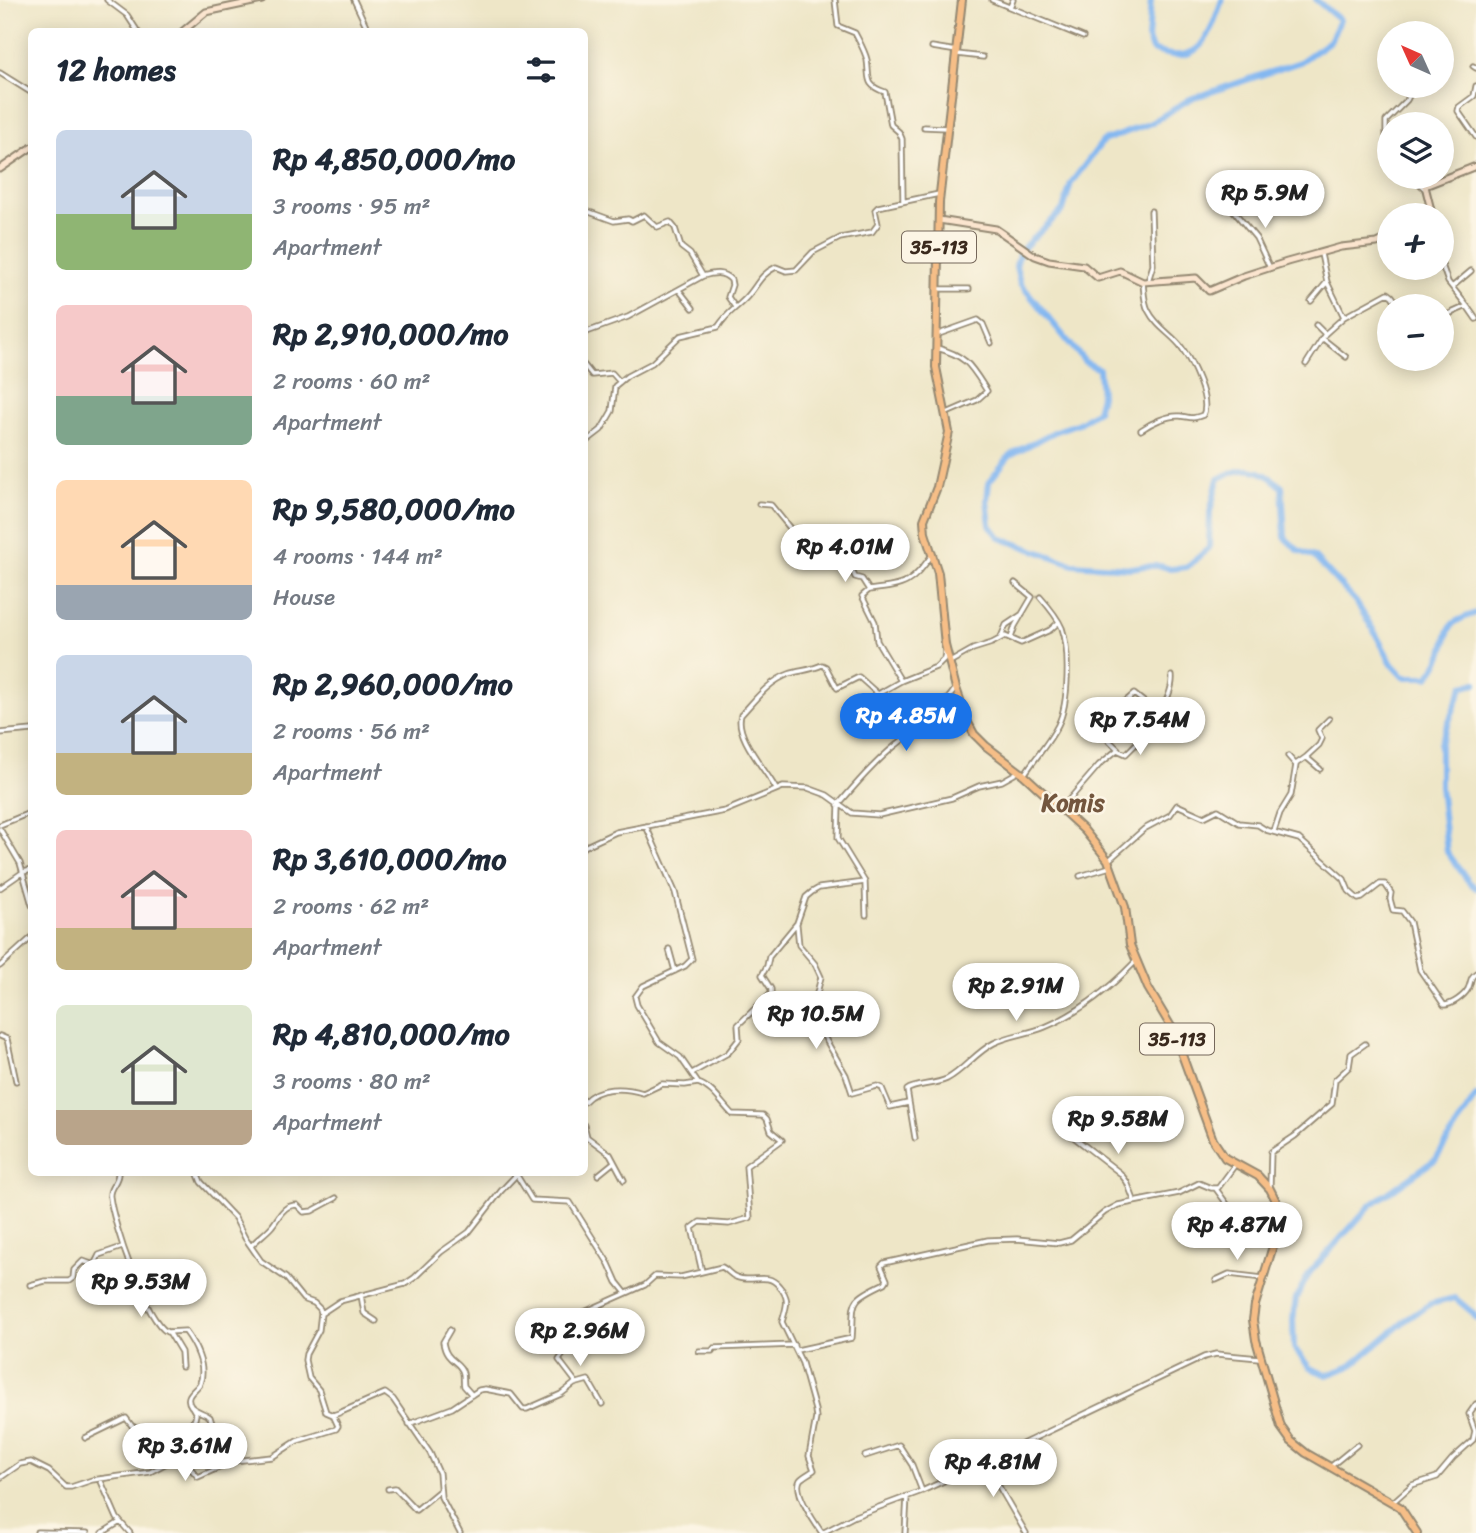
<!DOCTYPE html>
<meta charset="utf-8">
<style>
:root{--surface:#fff;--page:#f2f2f3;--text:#1f2937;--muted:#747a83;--accent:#1a73e8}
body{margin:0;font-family:Sriracha,sans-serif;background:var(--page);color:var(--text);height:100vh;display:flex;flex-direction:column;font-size:26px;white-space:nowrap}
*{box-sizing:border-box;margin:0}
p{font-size:23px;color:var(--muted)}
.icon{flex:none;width:38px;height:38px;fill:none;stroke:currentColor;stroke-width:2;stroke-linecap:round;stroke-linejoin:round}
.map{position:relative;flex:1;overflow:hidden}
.drawer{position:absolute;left:28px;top:28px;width:560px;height:1148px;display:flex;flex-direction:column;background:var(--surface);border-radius:10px;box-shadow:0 4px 18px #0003}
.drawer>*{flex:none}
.needle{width:46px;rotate:315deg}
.buttons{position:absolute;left:1377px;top:21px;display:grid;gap:14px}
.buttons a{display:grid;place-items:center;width:77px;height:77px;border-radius:50%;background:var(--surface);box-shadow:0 4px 18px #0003;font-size:35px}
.price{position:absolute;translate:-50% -60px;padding:0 16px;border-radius:24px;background:#fff;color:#222;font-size:23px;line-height:46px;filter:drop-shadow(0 2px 4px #0008)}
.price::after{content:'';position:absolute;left:50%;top:42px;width:21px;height:16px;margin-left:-10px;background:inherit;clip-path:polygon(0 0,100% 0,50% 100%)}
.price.active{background:var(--accent);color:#fff}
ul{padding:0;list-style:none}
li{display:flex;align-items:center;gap:21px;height:175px;padding:0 28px}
li span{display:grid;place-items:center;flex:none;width:196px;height:140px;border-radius:10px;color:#555}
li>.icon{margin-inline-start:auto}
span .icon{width:84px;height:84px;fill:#fffc;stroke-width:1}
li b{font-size:30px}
h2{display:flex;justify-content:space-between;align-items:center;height:84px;padding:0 28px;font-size:30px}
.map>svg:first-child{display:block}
</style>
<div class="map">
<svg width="1476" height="1533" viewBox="0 0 1476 1533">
<rect width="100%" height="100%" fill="#fcf5e5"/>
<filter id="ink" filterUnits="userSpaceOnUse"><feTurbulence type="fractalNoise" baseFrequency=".0143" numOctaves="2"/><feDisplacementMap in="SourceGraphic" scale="14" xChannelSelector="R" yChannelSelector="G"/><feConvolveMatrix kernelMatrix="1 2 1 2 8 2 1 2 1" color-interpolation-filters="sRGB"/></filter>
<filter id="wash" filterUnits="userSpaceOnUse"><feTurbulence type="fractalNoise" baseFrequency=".00686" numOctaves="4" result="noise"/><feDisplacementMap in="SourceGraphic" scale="28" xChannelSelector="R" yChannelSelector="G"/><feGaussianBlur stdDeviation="1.57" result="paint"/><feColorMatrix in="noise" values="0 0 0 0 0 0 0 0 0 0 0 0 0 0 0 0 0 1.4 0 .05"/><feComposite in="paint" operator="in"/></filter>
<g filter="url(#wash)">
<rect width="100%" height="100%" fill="#eee6c7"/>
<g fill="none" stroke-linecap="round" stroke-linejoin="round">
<path stroke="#83b7f1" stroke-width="6" d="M1151,0L1148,39L1152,50C1200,68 1208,39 1222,0
M1316,0L1340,20L1330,41L1300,62L1190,99L1151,123L1103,141L1071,183L1063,210L1026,245L1019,255L1016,266L1020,283L1085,362L1099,369L1101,396L1097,411L1079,423L1056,431L1010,455L989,482L987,500L990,525L1000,538L1073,564L1131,568L1144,566H1161L1171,569L1187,567L1209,548L1210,512L1218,479C1243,465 1260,466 1282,487L1285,538L1298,550L1314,557L1356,602L1374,631L1392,664L1404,677H1428C1434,669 1440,662 1443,652C1451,624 1445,624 1476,613
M1476,683L1463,686L1440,744V786L1447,852L1469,882L1476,888
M1476,1096L1436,1159L1371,1205L1310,1272L1296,1298L1293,1320L1294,1348L1310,1368L1327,1375L1351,1366L1406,1320L1430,1304L1455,1298L1473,1313L1476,1319"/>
</g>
</g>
<g filter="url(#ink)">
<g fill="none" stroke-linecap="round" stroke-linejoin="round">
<defs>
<path id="street" d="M107,0L127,15L138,32
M354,0L369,32
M835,0L838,26L855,33C859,41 865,51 867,60C870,78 864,85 885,92L891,125L899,132L902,139L903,201
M992,0L1083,37
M1010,7L1013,0
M932,47L957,51
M957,54L983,57
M1473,66L1476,68
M0,73L32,93
M1476,86L1474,96L1459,107L1458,111L1476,137
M924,127L947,128
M1390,154L1386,146V121L1407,100L1414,86
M1412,177L1424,188
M1232,209L1256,238L1270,268
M584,210L614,221L628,219L632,221L644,215L657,227L670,222L675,228L681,247L690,254L703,276
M1321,254L1327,282L1344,317
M1442,265L1448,282L1467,306
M1148,281L1153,265L1151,211
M1452,287L1471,271
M938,289H969
M679,290L693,308
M1311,301L1327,282
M1442,317L1467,306L1476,319
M1316,325L1325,334
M584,333L628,317L703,276C713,273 723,271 731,280L732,285L728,297L735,307
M936,335L978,320L983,324L991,343
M1322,338L1346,357
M937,348C967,356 971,366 987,391L977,400L947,413
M1306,364L1325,334L1344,317L1388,293L1392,296L1399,306
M584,365L592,375L612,373L620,382
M1141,430C1151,423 1167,415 1180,416C1191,417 1190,420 1203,415C1211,400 1191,361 1182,348C1173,335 1157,328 1148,310C1144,302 1144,293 1143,283
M584,443L601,430L612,411L615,386L627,376L652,363L680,336L718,327C728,312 733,311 745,299C757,287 759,275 776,267L786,271L796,270L813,252L840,238L872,232L878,224L875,210L878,207L939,194
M759,504L771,505L789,527L797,543C808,548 842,550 846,556C850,562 852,571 855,577L862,579L869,590C907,585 910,585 932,555
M869,590L862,596L875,622L877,641L901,681
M1001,637L1006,625L1021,615
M1011,638L1015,626L1032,597L1015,583
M950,662L973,649L992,643L1005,636L1021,643L1050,630L1059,622
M0,733L32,730
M1118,749L1099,731L1110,715L1134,694L1158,713
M1306,757L1319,745L1322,739L1318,730L1329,719
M1296,764L1306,757L1320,769
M1024,775C1035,758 1049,743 1058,725C1069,703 1070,651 1062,628C1057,616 1048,606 1040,597
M776,789C767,771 734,736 741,715C755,700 769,681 789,674C800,670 809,671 822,665L826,667L837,688L859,677L878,694L901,681L936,667L944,659L945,652
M838,805C856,784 875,762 896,745C919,727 939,712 956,688
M839,805L838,838L865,882L866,915
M1061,809L1099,765L1117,750L1126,754C1143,738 1174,700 1172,676
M0,825L32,812
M646,826L675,892L692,959L685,966L643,986L635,997L637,1005L659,1042L680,1057L698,1083C713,1088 721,1103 732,1114L763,1115L767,1119L771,1131L782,1140L746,1166L750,1218L729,1224L700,1222L692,1228L702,1272
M0,829L20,863L32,905
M1274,831L1280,813L1291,795L1296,765L1288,756
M584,847L616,832L725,811L783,787L808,788L827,795L852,813L879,815L952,798L979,786L1002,781L1018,772
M1109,860L1144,829L1170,815L1177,805L1204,817L1218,810L1239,823L1258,825L1266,830L1299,839L1344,879L1349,891L1358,899L1362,898L1380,884H1385L1391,893L1390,899L1393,910L1402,911L1410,922L1420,970L1444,1005C1452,1005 1464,996 1468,989C1472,981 1469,978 1476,973
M1080,876L1110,867
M0,888L23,872L32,870
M797,925L799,945L815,964L821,977L816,997L824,1010L817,1021L818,1026L846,1075L852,1093L877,1086L882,1088L890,1107L908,1103
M669,949L675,971
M0,966L32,937
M0,1036L7,1039L16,1081
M692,1073L728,1053L739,1039L738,1025L771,993V989L762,975L767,966L769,957L797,923L806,897L812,892L819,888L865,882
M584,1102C598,1086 624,1087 643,1093L662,1084L685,1085L698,1083
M1095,1117L1075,1127L1071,1135L1120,1173L1127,1182L1134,1200
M584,1125L587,1137L584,1140
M587,1137L610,1154L624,1180
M915,1138L907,1090C915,1084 934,1085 947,1079C964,1070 976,1052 994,1043C1010,1035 1028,1034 1045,1027C1079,1013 1110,988 1135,962
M118,1172C119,1183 108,1187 110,1197C113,1223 145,1319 167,1332L185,1331C194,1343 207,1366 200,1383C197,1390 183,1395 191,1406C195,1411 205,1413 210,1417L214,1430
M197,1172L201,1182L235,1218L245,1238L261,1261L286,1278L303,1299L314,1303L320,1309L321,1313L319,1330L306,1354L305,1360L309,1378L319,1390L326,1412L333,1415L339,1413L385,1393L393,1399L430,1453L439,1473L441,1497L460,1533
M516,1174L532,1200L570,1202L609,1264L617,1282L625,1292
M598,1175L614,1162
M1270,1187L1271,1152L1295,1136L1332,1104L1335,1080L1349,1067L1351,1054L1365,1044
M1216,1189L1235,1215L1244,1238
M251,1246C257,1239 266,1233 272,1226C280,1216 283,1205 297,1205L304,1212L312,1211L336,1198
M1216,1280L1229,1274L1263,1278
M30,1285L45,1281H69L73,1278L74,1270L83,1261L94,1265L99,1255L122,1247
M361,1295L364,1313L376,1321
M322,1313L340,1301L405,1284L414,1278L441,1252L469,1232L501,1191L519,1172
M450,1330L443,1342C446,1363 460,1360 463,1373C464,1378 463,1382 464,1386L472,1395
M169,1332L181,1352L182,1367
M797,1350L852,1338C855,1302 846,1301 885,1283L887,1280L881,1266L884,1263L988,1240L1017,1239L1059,1243L1071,1240L1105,1212L1118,1205L1179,1193L1199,1183L1211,1188H1218L1235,1165
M699,1351H712L714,1348L794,1345
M574,1384L588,1380L602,1404
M409,1424L452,1408L479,1390L485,1389L511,1394L523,1409H527L561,1394L574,1384L575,1381L559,1360L576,1336L571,1320L573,1317L645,1285L655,1276L681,1277L722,1267C728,1270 730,1275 736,1277C751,1284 767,1271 779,1286C791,1299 786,1307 782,1322L802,1363L815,1410L816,1418L809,1456L814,1470C810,1473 803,1476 800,1480C793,1492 815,1523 822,1533
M184,1430L195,1419L196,1414L192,1407
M85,1438L126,1418L132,1426L148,1434L163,1464
M865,1456L899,1445L912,1465L922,1491
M1330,1467L1357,1445
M970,1469L976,1478L987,1476L994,1478L1026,1533
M0,1478L20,1464L31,1462L49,1471L66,1487H71L92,1480L150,1472L180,1456L198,1477L234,1461L272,1457L297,1441L336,1429L338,1426L333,1415
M100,1479L117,1518L130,1533
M388,1489L395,1488L416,1510L439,1491
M1393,1502L1412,1485L1437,1477L1453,1458L1473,1440L1475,1431L1469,1414L1476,1404
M37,1532L87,1533
M102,1533L120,1522
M822,1533L855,1516L922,1491L970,1469L1204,1357L1216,1354L1259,1358
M905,1533L907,1496"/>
<path id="secondary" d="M182,32L206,12L262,0
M0,169L32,147
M1421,215L1431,210L1425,186L1476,166
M939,220L996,229L1035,256L1049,261L1084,266L1098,278L1120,271L1143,282L1196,278L1209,291L1244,276L1287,262L1341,247L1377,243L1390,237"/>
<path id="primary" d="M962,0L939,202L936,367L949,432L937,487L924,520L925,533L938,573L945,645L956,688L968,723L974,734L986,746L1024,775L1084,830L1108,860L1125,907L1130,945L1148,988L1173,1030L1213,1140L1225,1158L1258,1176L1270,1189L1277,1203V1233L1255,1305L1253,1320L1256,1340L1281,1427L1291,1441L1306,1453L1400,1507L1417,1533"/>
</defs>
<use href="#street" stroke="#948872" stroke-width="7"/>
<use href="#secondary" stroke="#948872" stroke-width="9"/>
<use href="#primary" stroke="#948872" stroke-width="10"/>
<use href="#street" stroke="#fff" stroke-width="3.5"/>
<use href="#secondary" stroke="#fbe5cf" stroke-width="5"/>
<use href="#primary" stroke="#f6be87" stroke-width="6"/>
</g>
</g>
<g text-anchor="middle" stroke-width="5" stroke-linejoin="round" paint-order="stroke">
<g fill="#fcf5e5" stroke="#75675a" stroke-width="2">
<rect x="902" y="231.5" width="74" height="31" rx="5"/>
<rect x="1140" y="1023.5" width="74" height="31" rx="5"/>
</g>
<g font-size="19" font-weight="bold" fill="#3b2a1e">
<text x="939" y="254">35-113</text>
<text x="1177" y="1046">35-113</text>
</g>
<g font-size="24" font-weight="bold" fill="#73563e" stroke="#fcf5e5">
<text x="1073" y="811">Komis</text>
</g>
</g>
</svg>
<div class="buttons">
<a><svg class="needle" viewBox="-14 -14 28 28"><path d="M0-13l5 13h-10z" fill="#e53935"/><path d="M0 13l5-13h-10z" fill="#747a83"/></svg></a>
<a><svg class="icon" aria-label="layers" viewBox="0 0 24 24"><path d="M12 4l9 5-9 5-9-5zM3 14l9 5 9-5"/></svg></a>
<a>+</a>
<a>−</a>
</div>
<b class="price" style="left:1265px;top:230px">Rp 5.9M</b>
<b class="price" style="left:845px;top:584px">Rp 4.01M</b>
<b class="price active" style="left:906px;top:753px">Rp 4.85M</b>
<b class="price" style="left:1140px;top:757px">Rp 7.54M</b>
<b class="price" style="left:1016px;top:1023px">Rp 2.91M</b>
<b class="price" style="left:816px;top:1051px">Rp 10.5M</b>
<b class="price" style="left:1118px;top:1156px">Rp 9.58M</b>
<b class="price" style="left:1237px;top:1262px">Rp 4.87M</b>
<b class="price" style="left:141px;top:1319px">Rp 9.53M</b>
<b class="price" style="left:580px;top:1368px">Rp 2.96M</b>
<b class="price" style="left:185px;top:1483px">Rp 3.61M</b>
<b class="price" style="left:993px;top:1499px">Rp 4.81M</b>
<section class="drawer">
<h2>12 homes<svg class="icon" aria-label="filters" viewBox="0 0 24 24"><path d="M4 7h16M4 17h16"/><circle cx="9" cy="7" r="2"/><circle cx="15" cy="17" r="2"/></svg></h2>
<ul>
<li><span style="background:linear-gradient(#c9d6e8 60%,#8fb573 0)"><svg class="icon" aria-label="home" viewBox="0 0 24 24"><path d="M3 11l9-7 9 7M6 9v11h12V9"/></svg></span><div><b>Rp 4,850,000/mo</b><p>3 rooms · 95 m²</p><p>Apartment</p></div></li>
<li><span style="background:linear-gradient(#f6c9c9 65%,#7fa58c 0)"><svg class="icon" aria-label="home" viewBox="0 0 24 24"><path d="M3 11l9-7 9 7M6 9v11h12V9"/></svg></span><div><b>Rp 2,910,000/mo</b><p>2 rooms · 60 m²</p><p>Apartment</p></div></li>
<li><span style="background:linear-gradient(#ffd9b3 75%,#9aa5b1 0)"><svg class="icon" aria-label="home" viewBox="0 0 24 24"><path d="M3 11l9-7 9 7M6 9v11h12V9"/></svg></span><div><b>Rp 9,580,000/mo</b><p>4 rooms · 144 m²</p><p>House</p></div></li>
<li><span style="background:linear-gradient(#c9d6e8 70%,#c2b280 0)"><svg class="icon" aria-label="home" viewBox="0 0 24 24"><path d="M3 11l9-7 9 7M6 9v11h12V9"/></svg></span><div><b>Rp 2,960,000/mo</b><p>2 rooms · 56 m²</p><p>Apartment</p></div></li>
<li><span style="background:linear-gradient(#f6c9c9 70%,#c2b280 0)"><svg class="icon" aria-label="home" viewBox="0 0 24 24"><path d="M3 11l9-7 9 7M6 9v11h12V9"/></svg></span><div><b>Rp 3,610,000/mo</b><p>2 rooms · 62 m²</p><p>Apartment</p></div></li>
<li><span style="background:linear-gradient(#dfe7d0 75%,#b9a48a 0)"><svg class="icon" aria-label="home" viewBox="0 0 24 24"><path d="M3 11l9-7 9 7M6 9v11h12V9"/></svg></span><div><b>Rp 4,810,000/mo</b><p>3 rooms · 80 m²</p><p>Apartment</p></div></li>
</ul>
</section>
</div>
